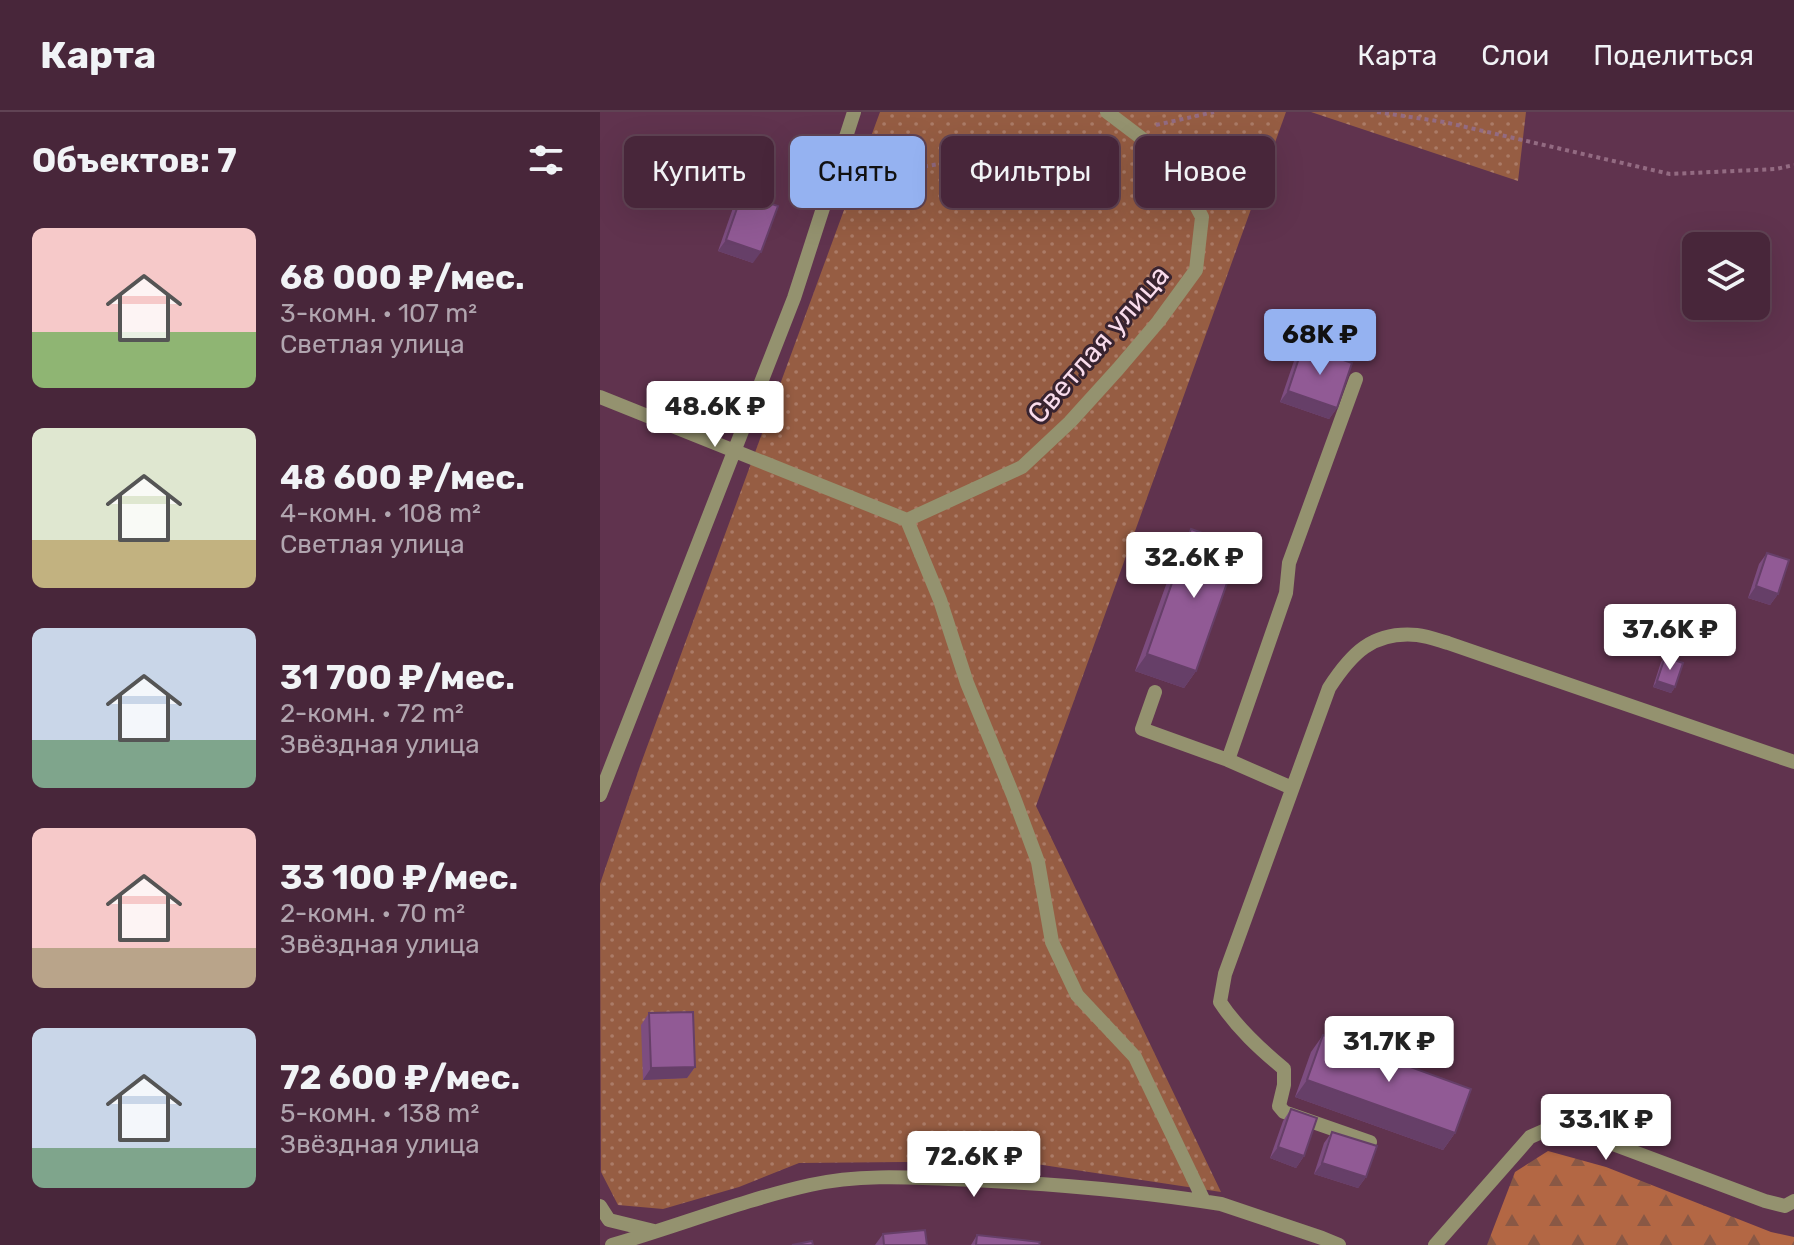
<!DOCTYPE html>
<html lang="ru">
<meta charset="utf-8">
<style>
:root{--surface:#48263a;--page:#4f2e42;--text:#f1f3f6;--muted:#b1a5af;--line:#604354;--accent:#95b2f1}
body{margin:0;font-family:Rubik,sans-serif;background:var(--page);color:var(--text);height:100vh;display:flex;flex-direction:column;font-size:30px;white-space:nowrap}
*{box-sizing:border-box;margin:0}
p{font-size:26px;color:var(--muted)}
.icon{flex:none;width:44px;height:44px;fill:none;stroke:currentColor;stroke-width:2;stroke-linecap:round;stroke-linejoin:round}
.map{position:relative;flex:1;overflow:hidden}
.side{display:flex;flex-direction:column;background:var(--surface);width:600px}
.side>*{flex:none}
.top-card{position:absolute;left:24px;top:24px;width:760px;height:72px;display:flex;gap:16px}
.tools{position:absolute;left:1082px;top:120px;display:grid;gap:16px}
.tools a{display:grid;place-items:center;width:88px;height:88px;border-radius:12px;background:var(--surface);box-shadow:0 8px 32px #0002,0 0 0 2px var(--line);font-size:40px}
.price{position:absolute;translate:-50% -68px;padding:0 18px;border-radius:8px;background:#fff;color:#222;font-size:26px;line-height:52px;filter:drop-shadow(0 2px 4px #0008)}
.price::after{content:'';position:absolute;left:50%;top:48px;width:24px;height:18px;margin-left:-12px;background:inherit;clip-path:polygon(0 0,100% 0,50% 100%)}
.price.selected{background:var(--accent);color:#111}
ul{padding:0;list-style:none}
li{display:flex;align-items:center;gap:24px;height:200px;padding:0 32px}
li span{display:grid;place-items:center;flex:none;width:224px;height:160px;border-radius:12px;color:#555}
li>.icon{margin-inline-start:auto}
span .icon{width:96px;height:96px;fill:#fffc;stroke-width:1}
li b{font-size:34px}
h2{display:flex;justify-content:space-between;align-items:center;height:96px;padding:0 32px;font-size:34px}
.pill{padding:0 28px;border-radius:12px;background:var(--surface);box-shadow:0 8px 32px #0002,0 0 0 2px var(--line);font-size:28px;line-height:72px}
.pill.selected{background:var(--accent);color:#111}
header{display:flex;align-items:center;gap:48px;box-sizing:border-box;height:112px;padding:0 40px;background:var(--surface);border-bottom:2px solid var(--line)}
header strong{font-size:38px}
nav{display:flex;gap:44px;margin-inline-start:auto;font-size:28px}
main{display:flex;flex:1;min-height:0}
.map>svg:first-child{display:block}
</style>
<header>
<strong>Карта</strong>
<nav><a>Карта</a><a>Слои</a><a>Поделиться</a></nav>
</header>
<main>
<section class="side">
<h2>Объектов: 7<svg class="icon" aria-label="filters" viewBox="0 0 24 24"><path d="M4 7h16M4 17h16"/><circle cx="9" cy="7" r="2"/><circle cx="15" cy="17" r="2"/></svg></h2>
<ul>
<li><span style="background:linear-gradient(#f6c9c9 65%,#8fb573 0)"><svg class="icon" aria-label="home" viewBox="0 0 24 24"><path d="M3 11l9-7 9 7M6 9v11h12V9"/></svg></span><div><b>68 000 ₽/мес.</b><p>3-комн. · 107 m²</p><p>Светлая улица</p></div></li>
<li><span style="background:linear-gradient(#dfe7d0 70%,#c2b280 0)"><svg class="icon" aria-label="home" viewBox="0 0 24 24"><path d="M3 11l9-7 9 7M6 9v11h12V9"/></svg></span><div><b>48 600 ₽/мес.</b><p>4-комн. · 108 m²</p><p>Светлая улица</p></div></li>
<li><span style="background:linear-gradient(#c9d6e8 70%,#7fa58c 0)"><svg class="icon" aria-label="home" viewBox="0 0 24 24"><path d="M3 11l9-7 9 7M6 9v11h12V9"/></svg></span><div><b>31 700 ₽/мес.</b><p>2-комн. · 72 m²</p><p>Звёздная улица</p></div></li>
<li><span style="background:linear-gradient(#f6c9c9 75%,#b9a48a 0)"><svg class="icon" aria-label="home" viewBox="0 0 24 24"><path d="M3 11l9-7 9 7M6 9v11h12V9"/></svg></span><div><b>33 100 ₽/мес.</b><p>2-комн. · 70 m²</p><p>Звёздная улица</p></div></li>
<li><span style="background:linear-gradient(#c9d6e8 75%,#7fa58c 0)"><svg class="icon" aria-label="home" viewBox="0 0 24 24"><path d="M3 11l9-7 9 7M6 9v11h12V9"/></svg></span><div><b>72 600 ₽/мес.</b><p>5-комн. · 138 m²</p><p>Звёздная улица</p></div></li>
</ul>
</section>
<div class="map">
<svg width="1194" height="1133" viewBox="0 0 1194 1133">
<defs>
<pattern id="grass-dots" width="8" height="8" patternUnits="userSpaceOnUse" patternTransform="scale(2)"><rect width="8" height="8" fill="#965d43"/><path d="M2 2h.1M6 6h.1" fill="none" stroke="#ab7b67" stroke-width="1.8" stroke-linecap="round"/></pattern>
<pattern id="forest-firs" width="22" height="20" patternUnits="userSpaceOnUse" patternTransform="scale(2)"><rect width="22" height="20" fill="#b36744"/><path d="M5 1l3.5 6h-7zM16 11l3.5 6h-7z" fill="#895845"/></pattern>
</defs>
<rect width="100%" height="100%" fill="#60334e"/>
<path fill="url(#grass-dots)" d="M280,0H686L436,694L621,1080L436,1052L303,1050L199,1051L139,1075L63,1097L18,1093L1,1060L0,772L40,654Z
M711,0H926L918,69Z"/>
<path fill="url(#forest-firs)" d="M948,1039L1006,1055L1171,1120L1194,1125V1133H887L915,1060Z"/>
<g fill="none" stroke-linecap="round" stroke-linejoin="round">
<path stroke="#936b82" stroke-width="4" stroke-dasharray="4 4" stroke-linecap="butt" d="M777,0L844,10L1070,62L1176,57L1194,53
M556,13L614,0
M253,67L504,23"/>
<path stroke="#94926f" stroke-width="14" d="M0,285L307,408L340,488L367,571L413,683L438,750L452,830L477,883L535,945L604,1089
M307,408L422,355L470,310L518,257L558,210L596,158L602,105L573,50L507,0
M555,580L542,617L628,648
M692,676L628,648L686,481L689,451L756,267
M0,683L194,186L254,0
M770,1030L684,1000L679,994L684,973V957C660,937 637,916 620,890L625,862L729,576C751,542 772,519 817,523C827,524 838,528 848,531L1194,650
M0,1094L9,1108L54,1119
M12,1133C78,1114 143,1088 210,1073C264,1061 319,1066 373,1068C456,1072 539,1079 621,1092L722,1126L739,1133
M835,1133L930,1025L948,1017L970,1016L1165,1089L1185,1094L1194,1089"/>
</g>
<path fill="#7d4d80" d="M142,82L153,151L118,139L134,93Z
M703,234L737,296L729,307L680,290L695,246Z
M591,417L596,559L584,576L535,559L580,434Z
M1167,441L1178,482L1170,493L1148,486L1159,452Z
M1065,545L1075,575L1071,581L1053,575L1061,550Z
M49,901L95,955L87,966L43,968L41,913Z
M723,923L855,1021L843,1038L695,985L711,940Z
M691,997L704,1044L696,1056L670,1046L683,1009Z
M732,1020L766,1065L758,1076L714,1062L724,1031Z
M283,1122L327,1133H275Z
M377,1123L439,1133H371Z"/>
<path fill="#663f68" d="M126,128L161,140L153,151L118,139Z
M688,279L737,296L729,307L680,290Z
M1156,474L1178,482L1170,493L1148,486Z
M547,542L596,559L584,576L535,559Z
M1057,569L1075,575L1071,581L1053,575Z
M95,955L87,966L43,968L51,956Z
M707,968L855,1021L843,1038L695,985Z
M678,1035L704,1044L696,1056L670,1046Z
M722,1051L766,1065L758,1076L714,1062Z"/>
<path fill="#915a95" stroke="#663f68" stroke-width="2" d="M142,82L178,94L161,140L126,128Z
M703,234L752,251L737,296L688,279Z
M591,417L640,434L596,559L547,542Z
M1167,441L1189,448L1178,482L1156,474Z
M1065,545L1083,551L1075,575L1057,569Z
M93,900L95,955L51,956L49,901Z
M723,923L871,977L855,1021L707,968Z
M691,997L717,1006L704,1044L678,1035Z
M732,1020L777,1034L766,1065L722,1051Z
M325,1118L327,1133H284L283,1122Z
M377,1123L440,1130L439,1133H376Z
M212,1129L213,1133H192Z"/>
<g text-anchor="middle" stroke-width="6" stroke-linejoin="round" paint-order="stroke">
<g font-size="28" fill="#f9dcec" stroke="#38232f">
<text transform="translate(498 232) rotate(-49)" y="10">Светлая улица</text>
</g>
</g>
</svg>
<div class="tools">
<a><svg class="icon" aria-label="layers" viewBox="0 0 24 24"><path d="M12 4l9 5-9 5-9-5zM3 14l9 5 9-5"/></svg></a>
</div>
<b class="price selected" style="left:720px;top:265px">68K ₽</b>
<b class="price" style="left:115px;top:337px">48.6K ₽</b>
<b class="price" style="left:594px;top:488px">32.6K ₽</b>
<b class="price" style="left:1070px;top:560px">37.6K ₽</b>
<b class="price" style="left:789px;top:972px">31.7K ₽</b>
<b class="price" style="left:1006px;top:1050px">33.1K ₽</b>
<b class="price" style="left:374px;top:1087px">72.6K ₽</b>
<div class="top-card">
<a class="pill">Купить</a>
<a class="pill selected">Снять</a>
<a class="pill">Фильтры</a>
<a class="pill">Новое</a>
</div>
</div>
</main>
